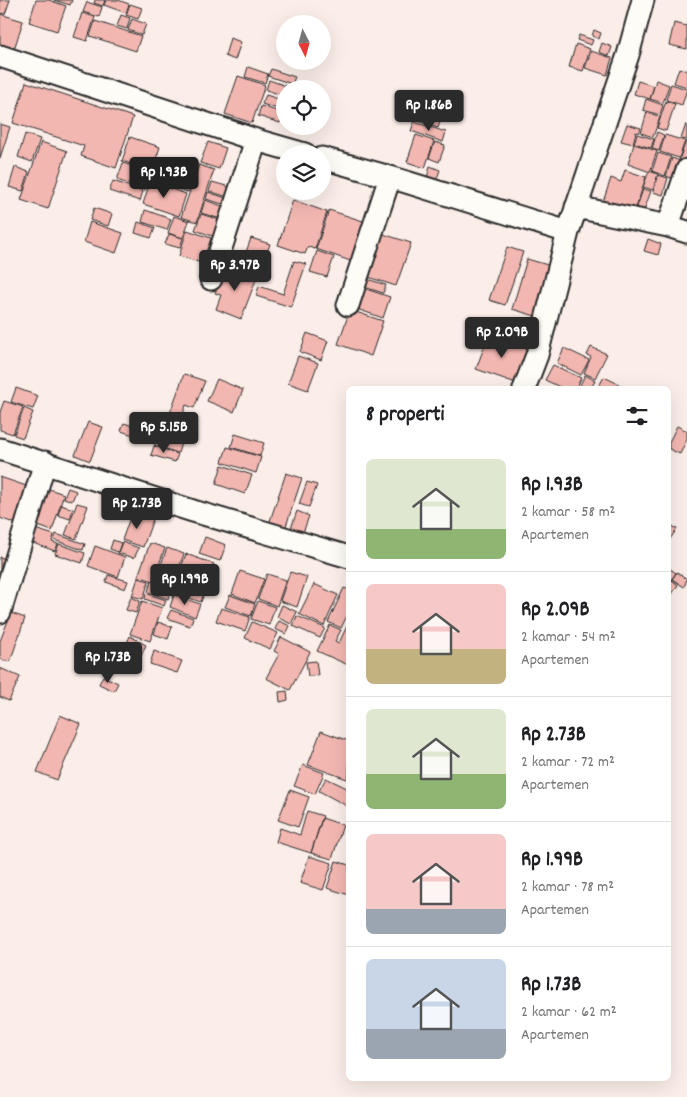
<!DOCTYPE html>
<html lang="id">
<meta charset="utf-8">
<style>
:root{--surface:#fff;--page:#f6f6f6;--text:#202124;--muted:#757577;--line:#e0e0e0;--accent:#2b2b2b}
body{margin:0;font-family:Dekko,sans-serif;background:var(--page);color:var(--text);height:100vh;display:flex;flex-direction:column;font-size:19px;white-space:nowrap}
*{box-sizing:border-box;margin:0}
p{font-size:16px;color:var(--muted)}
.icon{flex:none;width:28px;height:28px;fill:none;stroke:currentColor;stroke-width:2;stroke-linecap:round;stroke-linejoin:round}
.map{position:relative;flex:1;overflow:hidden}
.side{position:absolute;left:346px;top:386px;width:325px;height:695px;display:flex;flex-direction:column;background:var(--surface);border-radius:8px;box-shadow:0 5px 20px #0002}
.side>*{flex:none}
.needle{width:32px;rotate:174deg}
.fabs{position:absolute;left:276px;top:15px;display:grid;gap:10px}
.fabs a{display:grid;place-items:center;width:55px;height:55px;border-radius:50%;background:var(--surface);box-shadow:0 5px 20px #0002;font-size:25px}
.price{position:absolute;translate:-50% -42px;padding:0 11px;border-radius:5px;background:var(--accent);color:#fff;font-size:16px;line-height:32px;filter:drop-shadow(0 1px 2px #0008)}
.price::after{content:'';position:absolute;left:50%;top:30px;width:15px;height:11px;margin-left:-8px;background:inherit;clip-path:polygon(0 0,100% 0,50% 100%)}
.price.current{background:#222;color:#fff}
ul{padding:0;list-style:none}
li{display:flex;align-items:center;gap:15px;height:125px;padding:0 20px}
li+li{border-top:1px solid var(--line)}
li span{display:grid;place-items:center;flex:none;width:140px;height:100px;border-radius:8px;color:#555}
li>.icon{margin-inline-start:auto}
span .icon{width:60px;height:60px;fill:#fffc;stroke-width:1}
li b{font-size:21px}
h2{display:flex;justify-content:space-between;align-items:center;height:60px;padding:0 20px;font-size:21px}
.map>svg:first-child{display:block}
</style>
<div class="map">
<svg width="687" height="1097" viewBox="0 0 687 1097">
<rect width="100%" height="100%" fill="#fbeee9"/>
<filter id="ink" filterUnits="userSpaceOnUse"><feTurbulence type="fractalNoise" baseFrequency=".02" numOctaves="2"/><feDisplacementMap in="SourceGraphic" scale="10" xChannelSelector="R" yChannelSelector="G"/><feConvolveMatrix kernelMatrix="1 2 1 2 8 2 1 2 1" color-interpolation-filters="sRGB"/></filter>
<g filter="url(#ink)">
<path fill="#f3b7b1" stroke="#2b2b2b" d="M0,0H10L5,14L0,13Z
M36,0H49L66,6L57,31L29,22Z
M54,0H72L70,5Z
M95,0H105L103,6L94,3Z
M106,0H118L129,4L126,13L104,5Z
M87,2L102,7L99,17L83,12Z
M130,4L142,8L138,19L126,15Z
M82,13L95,17L87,41L74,37Z
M0,14L23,21L11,59L0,56Z
M121,15L130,18L127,29L117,26Z
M132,19L146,24L142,35L128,30Z
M95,21L141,36L136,51L90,36Z
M674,23L687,26V24V49L669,45Z
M594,30L601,33L599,39L592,36Z
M579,35L593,40L591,45L577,40Z
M230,38L241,42L235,60L225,56Z
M602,43L612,47L609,56L599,52Z
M576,44L590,49L583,71L569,67Z
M591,51L612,58L607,75L585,68Z
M248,67L268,74L265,83L245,77Z
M679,68L687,71V87L674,83Z
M271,69L295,77L292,84L268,76Z
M238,76L265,85L252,123L225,114Z
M269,80L292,88V89H285V96L266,90Z
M656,80L669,85L663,103L650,99Z
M638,81L654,86L650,99L634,94Z
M26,82L133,117L116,168L81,156L84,146L13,123Z
M296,82L316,89H294Z
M671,84L687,89L682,105L666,100Z
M266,95L285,101L284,111L262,104Z
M646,99L663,105L660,115L643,110Z
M666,101L675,104L666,131L657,128Z
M261,106L283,113L280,123L258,116Z
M415,111L441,119L438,128L412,119Z
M647,112L660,117L653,137L641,133Z
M224,116L249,124L245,136L220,128Z
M414,122L446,132L443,142L411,131Z
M0,124L10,127L0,158Z
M627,124L641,128L639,133L636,132L633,144L621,141Z
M686,124L687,125V140L681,139Z
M657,132L664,135L659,151L652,149Z
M25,134L40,139L32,162L18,157Z
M637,134L654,139L651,148L634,143Z
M416,135L434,141L425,168L407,162Z
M665,135L685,141L679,158L660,152Z
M130,137L160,147L152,171L122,161Z
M686,141L687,142V162L679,160Z
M41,142L67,151L48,209L21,200Z
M208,142L226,148L219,169L200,163Z
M435,142L445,145L439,162L429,158Z
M634,144L657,151L650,172L628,164Z
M658,153L671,157L665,176L652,171Z
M672,158L683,162L677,180L666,176Z
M180,159L198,164L188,192L171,187Z
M123,163L151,172L145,190L117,180Z
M199,165L214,170L197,222L181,217Z
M430,166L440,170L436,181L427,178Z
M15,167L29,172L23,191L9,187Z
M156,169L174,175L170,187L152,181Z
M625,170L646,177L634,214L602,205L611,178L621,182Z
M649,171L658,174L653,190L643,187Z
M658,175L668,178L663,195L653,192Z
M113,181L143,191L140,201L109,191Z
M150,182L186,194L179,216L143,204Z
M212,182L237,189L234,199L209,191Z
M643,189L651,191L643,213L636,210Z
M208,192L232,200L229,206L206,199Z
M205,200L228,208L224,220L201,213Z
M293,200L327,212L315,249L308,247L305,254L278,245Z
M94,208L112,214L108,226L90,220Z
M145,210L171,219L167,230L142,222Z
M329,210L369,223L356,263L316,249Z
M201,214L223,221L218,238L195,230Z
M174,216L189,221L183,238L168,233Z
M90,222L123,233L116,253L84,242Z
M138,222L155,228L151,238L135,233Z
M187,230L211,238L202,263L179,256Z
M380,233L411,243L396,286L365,276Z
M169,234L183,238L180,248L165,244Z
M251,238L270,244L263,264L244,258Z
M648,239L661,244L658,255L644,251Z
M507,247L523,252L505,305L489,300Z
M317,251L334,257L327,277L310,272Z
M527,259L558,268L542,318L512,309Z
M294,261L306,264L291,307L256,296L259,286L283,294Z
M226,266L257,277L241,319L216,309L221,295L215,293Z
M364,278L386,285L383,293L361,286Z
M360,287L390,297L383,318L354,308Z
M350,310L383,321L371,356L338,344Z
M307,333L328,341L321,360L300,352Z
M489,334L528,348L516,383L476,369Z
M591,347L607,354L595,378L584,373L591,357L587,355Z
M564,348L589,360L581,375L557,363Z
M298,356L318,363L308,390L288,383Z
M553,365L581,378L576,389H564L545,380Z
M184,374L205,381L194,408L186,405L182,417L170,413Z
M585,375L595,380L591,389H578Z
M604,377L625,387L624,389H604L599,386Z
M217,379L243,390L234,412L207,401Z
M16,388L38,396L33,409L11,402Z
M4,401L23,407L13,434L0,430V412Z
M24,408L33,412L23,438L14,435Z
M165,413L191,423L185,439L159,429Z
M88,422L103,427L90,461L75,455Z
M124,423L148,431L146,439L121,431Z
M677,426L687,431V439L680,454L669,449V442Z
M159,432L182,440L178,453L154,445Z
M235,434L264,443L260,456L231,447Z
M154,446L178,454L175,462L151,455Z
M227,447L261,457L256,473L222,462Z
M222,465L252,475L245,494L216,484Z
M286,473L302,478L285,529L269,524Z
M0,477L35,489L22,526L0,518Z
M307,482L317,485L309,507L299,504Z
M43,487L64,494L52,531L30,523Z
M68,488L76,491L72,501L64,498Z
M77,503L88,506L76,539L65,535Z
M61,505L73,509L70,519L58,515Z
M297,511L309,516L300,541L288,537Z
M132,512L153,519L143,547L122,540Z
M669,524L677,529L670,539L669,538Z
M35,529L54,535L52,542L58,544L55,551L30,542Z
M56,534L85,544L83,550L54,540Z
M205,537L226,545L220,561L199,554Z
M113,540L121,543L118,552L110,549Z
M122,542L139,548L134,558L118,553Z
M150,543L165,548L153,581L138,576Z
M59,544L85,553L82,563L55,554Z
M95,546L125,557L118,577L88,566Z
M167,548L184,554L172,588L155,581Z
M186,554L214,564L201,602L172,592Z
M0,557L9,560L0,575Z
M669,568L676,573L669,583Z
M240,571L264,579L255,603L232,594Z
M290,572L307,577L297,607L280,601Z
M677,572L687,579L684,587L672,579Z
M267,574L286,580L277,606L258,599Z
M108,575L128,581L125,589L106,582Z
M138,578L149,581L143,599L132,596Z
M672,580L678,585L670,597L669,584Z
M151,581L171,588L168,599L148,592Z
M314,584L338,595L324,626L299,614Z
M344,588L349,590V612L341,628L328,622Z
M146,593L166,600L164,606L145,599Z
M174,595L200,604L195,617L170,607Z
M230,595L255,604L251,616L225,607Z
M131,597L140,601L136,613L126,610Z
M142,601L162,608L150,641L130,634Z
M258,601L275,607L269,625L251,619Z
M282,605L297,612L291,624L277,617Z
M221,608L250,617L245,631L216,621Z
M171,610L193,618L190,626L167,618Z
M11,613L25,618L10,662L0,659V641Z
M297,616L325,628L320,638L293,626Z
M279,621L290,626L286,634L275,629Z
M158,622L172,627L168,639L154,634Z
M252,622L278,633L270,649L245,638Z
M349,622V663L348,665L317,651L330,625L341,630L335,641L339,643Z
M130,636L146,645L140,658L124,650Z
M281,637L310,652L290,690L266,678L279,654L274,651Z
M154,651L182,661L177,673L150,664Z
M316,661L318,675L308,676L306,662Z
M0,668L20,677L9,701L0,697Z
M103,676L118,683L114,691L99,684Z
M287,691L288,700L280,702L279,692Z
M60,715L81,724L57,780L37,772Z
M321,731L349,741V774L347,779L308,765Z
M303,765L324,773L315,794L294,786Z
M326,778L349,789V807L319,791Z
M290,790L309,797L298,827L278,820Z
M307,811L323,816L311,853L276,842L280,828L300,835Z
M322,818L343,825L332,859L311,853Z
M309,856L332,863L323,890L300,883Z
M336,861L349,865V895L327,888Z"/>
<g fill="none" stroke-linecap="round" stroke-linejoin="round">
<defs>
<path id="minor" d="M0,56L256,140L305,154
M322,158L390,177L568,232L628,55L643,0
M576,207L668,226L687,232
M668,226L687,170
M211,279L256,140
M348,305L390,177
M524,389L537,355L568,232
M0,449L193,511L349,557
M0,612L45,462"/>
</defs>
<use href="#minor" stroke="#2b2b2b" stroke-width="25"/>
<use href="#minor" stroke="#fdfcf7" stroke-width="21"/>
</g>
</g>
</svg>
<div class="fabs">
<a><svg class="needle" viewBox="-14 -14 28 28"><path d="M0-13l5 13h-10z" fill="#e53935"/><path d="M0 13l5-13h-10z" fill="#757577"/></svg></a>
<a><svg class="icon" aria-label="locate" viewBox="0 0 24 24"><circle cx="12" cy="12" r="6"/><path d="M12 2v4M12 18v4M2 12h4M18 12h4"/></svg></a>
<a><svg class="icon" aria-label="layers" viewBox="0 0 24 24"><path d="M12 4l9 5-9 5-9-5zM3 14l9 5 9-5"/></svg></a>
</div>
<b class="price" style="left:429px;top:132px">Rp 1.86B</b>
<b class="price current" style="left:164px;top:199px">Rp 1.93B</b>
<b class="price" style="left:235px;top:292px">Rp 3.97B</b>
<b class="price" style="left:502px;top:359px">Rp 2.09B</b>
<b class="price" style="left:164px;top:454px">Rp 5.15B</b>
<b class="price" style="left:137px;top:530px">Rp 2.73B</b>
<b class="price" style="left:185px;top:606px">Rp 1.99B</b>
<b class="price" style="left:108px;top:684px">Rp 1.73B</b>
<section class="side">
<h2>8 properti<svg class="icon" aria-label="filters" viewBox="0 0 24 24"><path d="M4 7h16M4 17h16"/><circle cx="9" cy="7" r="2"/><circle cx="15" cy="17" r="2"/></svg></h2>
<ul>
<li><span style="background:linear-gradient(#dfe7d0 70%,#8fb573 0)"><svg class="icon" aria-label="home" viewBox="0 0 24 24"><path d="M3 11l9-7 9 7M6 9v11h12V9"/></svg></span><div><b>Rp 1.93B</b><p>2 kamar · 58 m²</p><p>Apartemen</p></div></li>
<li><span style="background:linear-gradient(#f6c9c9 65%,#c2b280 0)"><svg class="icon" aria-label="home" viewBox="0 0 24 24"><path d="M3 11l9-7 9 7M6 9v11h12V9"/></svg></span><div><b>Rp 2.09B</b><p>2 kamar · 54 m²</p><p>Apartemen</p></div></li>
<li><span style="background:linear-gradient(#dfe7d0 65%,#8fb573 0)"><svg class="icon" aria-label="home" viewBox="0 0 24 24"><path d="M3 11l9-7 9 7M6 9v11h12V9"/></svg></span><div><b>Rp 2.73B</b><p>2 kamar · 72 m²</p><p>Apartemen</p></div></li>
<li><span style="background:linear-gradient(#f6c9c9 75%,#9aa5b1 0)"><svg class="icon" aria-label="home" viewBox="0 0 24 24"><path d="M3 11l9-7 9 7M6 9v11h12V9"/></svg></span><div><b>Rp 1.99B</b><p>2 kamar · 78 m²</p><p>Apartemen</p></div></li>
<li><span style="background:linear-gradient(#c9d6e8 70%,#9aa5b1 0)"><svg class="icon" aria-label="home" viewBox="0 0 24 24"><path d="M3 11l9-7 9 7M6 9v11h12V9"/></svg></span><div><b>Rp 1.73B</b><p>2 kamar · 62 m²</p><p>Apartemen</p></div></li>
</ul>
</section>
</div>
